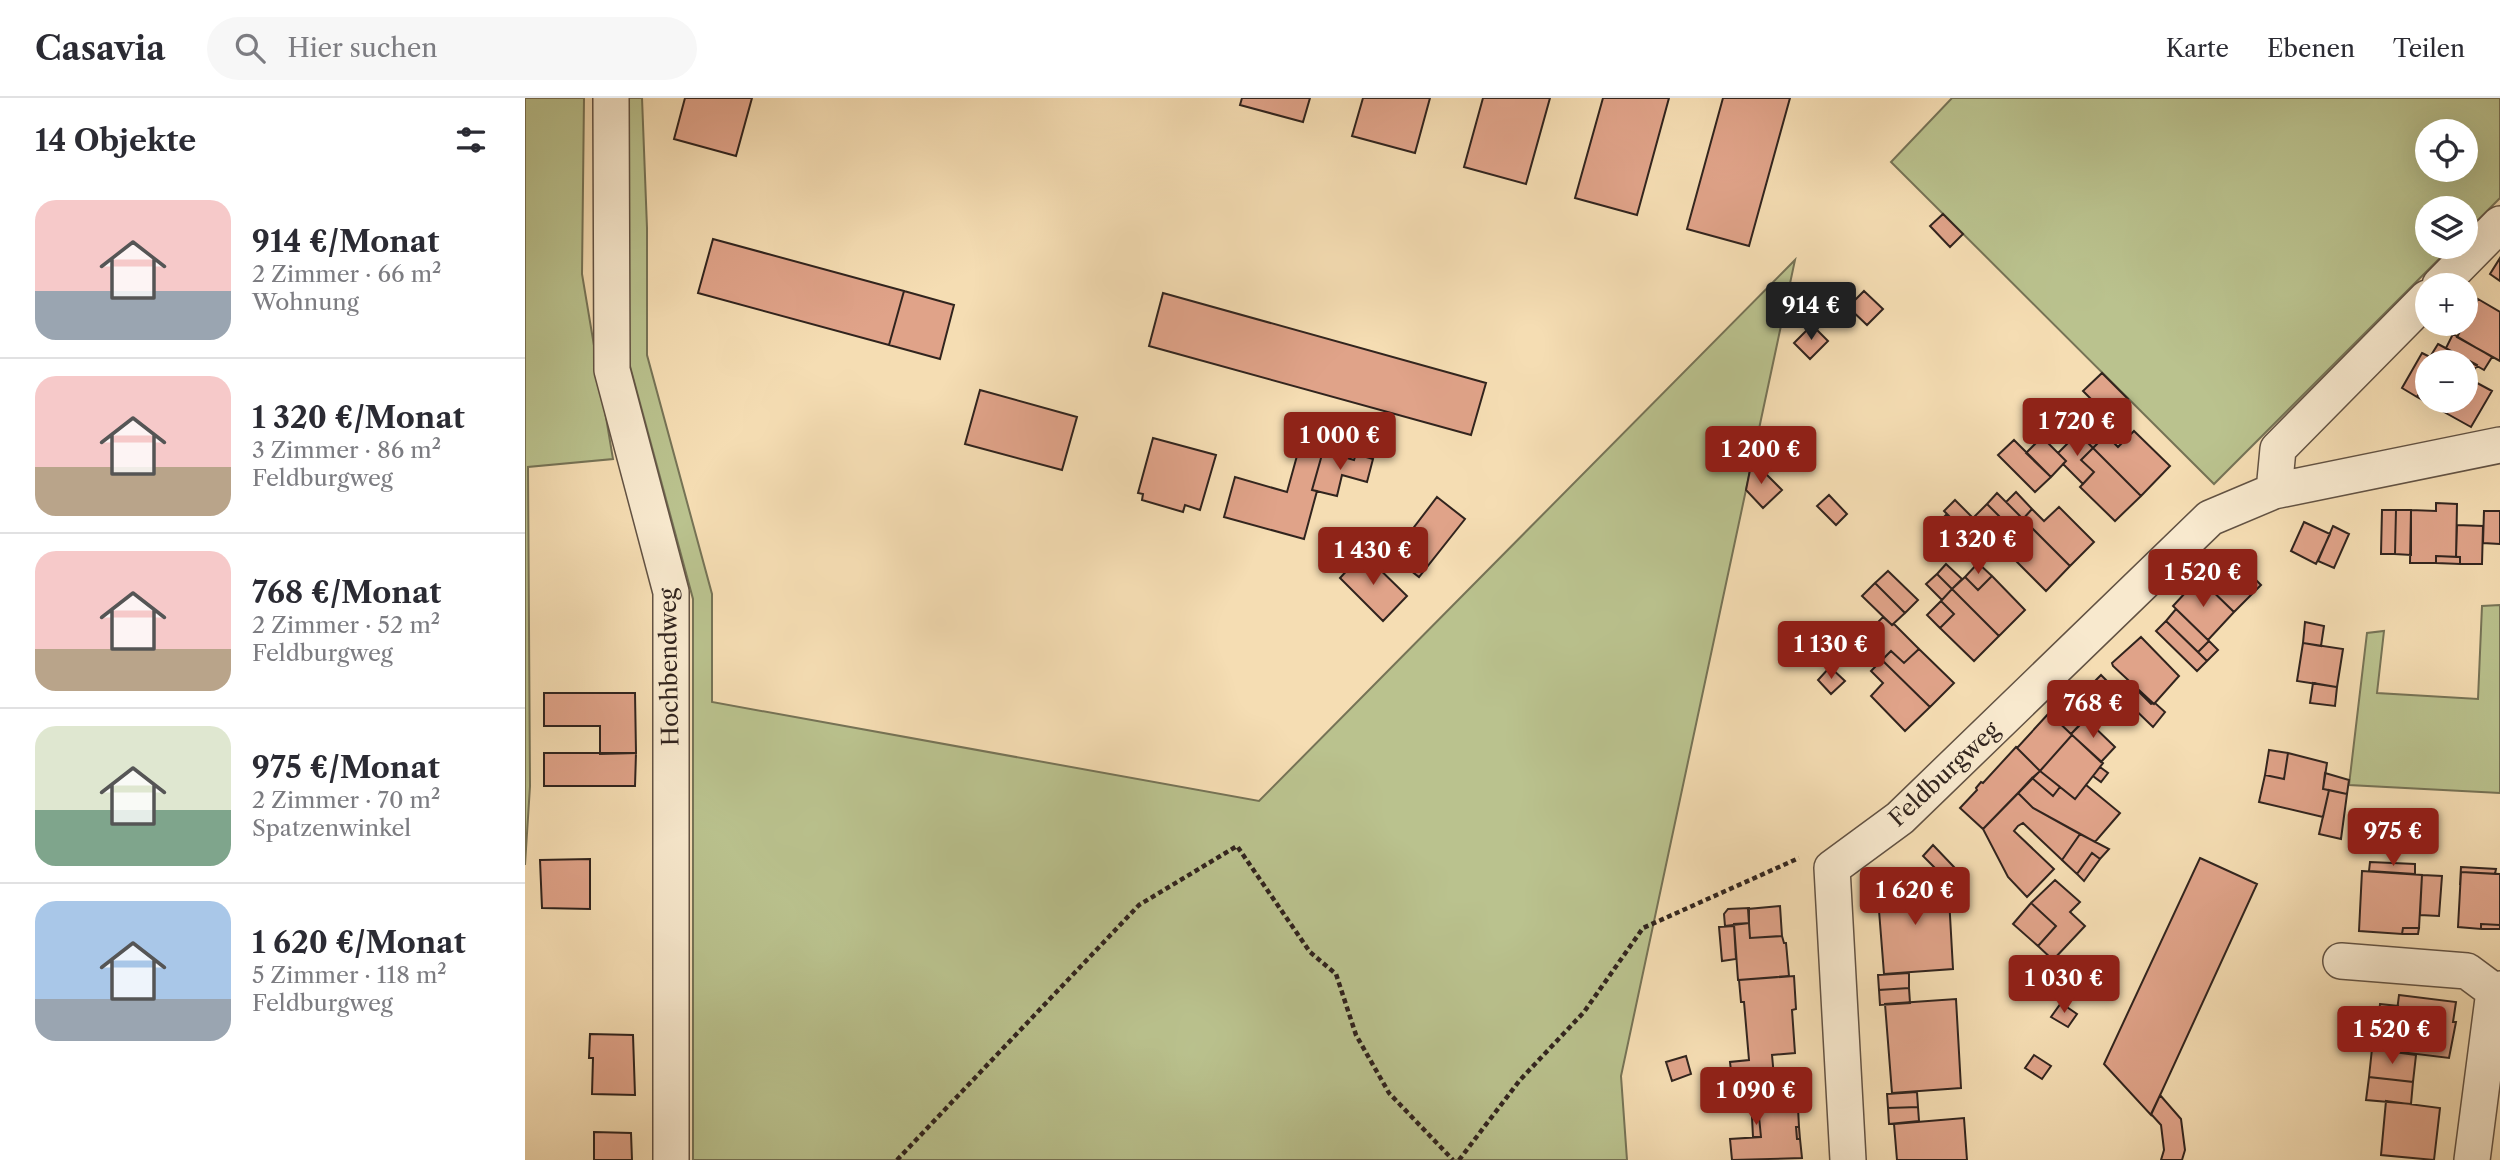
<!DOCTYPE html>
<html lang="de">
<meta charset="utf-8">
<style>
:root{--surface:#fff;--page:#f7f7f7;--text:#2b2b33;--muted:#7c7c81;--line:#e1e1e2;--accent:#8f2418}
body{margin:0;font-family:"Libre Caslon Text",serif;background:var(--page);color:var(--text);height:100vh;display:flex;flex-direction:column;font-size:26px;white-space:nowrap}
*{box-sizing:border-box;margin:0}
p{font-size:23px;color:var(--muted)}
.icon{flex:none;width:38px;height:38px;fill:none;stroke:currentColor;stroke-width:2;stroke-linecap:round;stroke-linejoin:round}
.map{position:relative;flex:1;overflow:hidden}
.panel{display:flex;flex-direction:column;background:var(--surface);width:525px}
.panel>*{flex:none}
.fabs{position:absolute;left:1890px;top:21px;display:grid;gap:14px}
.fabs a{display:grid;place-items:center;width:63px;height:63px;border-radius:50%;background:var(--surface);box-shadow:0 7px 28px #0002;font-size:35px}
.price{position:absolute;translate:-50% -60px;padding:0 16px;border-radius:7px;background:var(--accent);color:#fff;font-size:23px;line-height:46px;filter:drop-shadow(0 2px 4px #0008)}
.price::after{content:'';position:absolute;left:50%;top:42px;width:21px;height:16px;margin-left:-10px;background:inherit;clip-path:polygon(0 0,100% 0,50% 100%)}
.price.selected{background:#222;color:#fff}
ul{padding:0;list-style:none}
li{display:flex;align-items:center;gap:21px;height:175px;padding:0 35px}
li+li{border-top:2px solid var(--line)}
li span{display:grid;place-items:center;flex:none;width:196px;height:140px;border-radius:21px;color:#555}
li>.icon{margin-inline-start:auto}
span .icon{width:84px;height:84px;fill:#fffc;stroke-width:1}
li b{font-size:30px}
h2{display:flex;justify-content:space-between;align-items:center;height:84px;padding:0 35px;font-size:30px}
header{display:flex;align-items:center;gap:42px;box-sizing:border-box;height:98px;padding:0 35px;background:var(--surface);border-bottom:2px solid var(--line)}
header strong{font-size:33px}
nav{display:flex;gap:38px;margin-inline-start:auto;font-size:24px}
.search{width:490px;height:63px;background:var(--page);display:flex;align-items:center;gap:18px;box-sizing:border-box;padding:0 24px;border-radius:38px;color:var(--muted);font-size:26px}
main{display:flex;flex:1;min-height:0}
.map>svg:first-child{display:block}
</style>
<header>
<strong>Casavia</strong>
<div class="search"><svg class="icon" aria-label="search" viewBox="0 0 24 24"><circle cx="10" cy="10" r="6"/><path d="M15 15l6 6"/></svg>Hier suchen</div>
<nav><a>Karte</a><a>Ebenen</a><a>Teilen</a></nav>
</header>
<main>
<section class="panel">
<h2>14 Objekte<svg class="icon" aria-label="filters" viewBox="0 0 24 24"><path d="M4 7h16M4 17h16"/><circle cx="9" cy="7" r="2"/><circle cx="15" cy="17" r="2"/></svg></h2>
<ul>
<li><span style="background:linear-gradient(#f6c9c9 65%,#9aa5b1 0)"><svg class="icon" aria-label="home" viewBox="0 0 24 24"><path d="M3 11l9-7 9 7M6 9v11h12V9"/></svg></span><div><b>914 €/Monat</b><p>2 Zimmer · 66 m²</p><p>Wohnung</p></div></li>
<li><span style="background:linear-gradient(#f6c9c9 65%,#b9a48a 0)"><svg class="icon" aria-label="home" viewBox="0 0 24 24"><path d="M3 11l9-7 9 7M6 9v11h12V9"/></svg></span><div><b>1 320 €/Monat</b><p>3 Zimmer · 86 m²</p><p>Feldburgweg</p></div></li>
<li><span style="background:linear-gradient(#f6c9c9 70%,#b9a48a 0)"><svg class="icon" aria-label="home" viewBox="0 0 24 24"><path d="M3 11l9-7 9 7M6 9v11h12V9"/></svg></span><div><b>768 €/Monat</b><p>2 Zimmer · 52 m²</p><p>Feldburgweg</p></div></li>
<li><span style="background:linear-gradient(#dfe7d0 60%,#7fa58c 0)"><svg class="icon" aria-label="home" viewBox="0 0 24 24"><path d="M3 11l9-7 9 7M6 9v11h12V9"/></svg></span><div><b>975 €/Monat</b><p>2 Zimmer · 70 m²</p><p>Spatzenwinkel</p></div></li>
<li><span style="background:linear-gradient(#a9c7e8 70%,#9aa5b1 0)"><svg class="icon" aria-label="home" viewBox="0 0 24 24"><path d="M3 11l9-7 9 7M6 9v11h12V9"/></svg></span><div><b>1 620 €/Monat</b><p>5 Zimmer · 118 m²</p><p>Feldburgweg</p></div></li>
</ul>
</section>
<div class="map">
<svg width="1975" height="1062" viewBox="0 0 1975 1062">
<rect width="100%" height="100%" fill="#f5ddb3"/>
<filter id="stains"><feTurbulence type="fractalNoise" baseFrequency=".00286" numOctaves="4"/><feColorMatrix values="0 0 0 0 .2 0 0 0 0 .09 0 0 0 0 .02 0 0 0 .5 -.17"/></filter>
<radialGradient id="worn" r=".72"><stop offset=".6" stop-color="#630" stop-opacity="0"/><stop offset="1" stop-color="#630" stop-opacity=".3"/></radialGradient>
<path fill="#bac28e" stroke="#767356" stroke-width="2" fill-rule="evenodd" d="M0,0H59L57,176L88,361L3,369L5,688L0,767Z
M101,0H117L122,130V257L187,496V604L734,703L1270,162L1096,978L1102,1062H168V501L102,257Z
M1427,0H1975V100L1941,134V110H1902V149H1926L1689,386L1366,64ZM1902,33H1941V72H1902Z
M1975,507V695L1824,687L1842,535L1859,533L1852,595L1953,601L1957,508Z"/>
<path fill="#e0a389" stroke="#31241e" stroke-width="2" d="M160,0H227L211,58L149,41Z
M717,0H785L778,24L715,7Z
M838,0H905L890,55L827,38Z
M958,0H1025L1001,86L939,69Z
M1078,0H1144L1112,117L1050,100Z
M1198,0H1265L1224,148L1162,131Z
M1418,116L1438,136L1425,149L1405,128Z
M188,141L379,193L364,247L173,195Z
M1975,160V183L1965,176Z
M379,193L429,207L415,261L364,247Z
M1339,193L1358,211L1342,227L1323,209Z
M638,195L961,285L946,337L624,248Z
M1953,201L1975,214V263L1932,239Z
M1287,227L1303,243L1285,261L1269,245Z
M1928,236L1967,259L1959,272L1921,250Z
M1913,246L1952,267L1945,281L1941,279V264H1914L1905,259Z
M1897,255L1905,259L1895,278L1902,283L1892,299L1877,290Z
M1902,264V283L1895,278Z
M1577,275L1603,301L1584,319L1558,293Z
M1941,279L1967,293L1946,329L1892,299L1902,283V303H1941Z
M455,292L552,319L537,372L440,346Z
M783,318L813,327L805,355L798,353L787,392L792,393L779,441L699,419L710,379L762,394Z
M1561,323L1578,340L1568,350L1551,333Z
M1256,332L1274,350L1254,370L1236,352Z
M1609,333L1645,368L1616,398L1568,350L1581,337L1593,349Z
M1553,335L1568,350L1556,362L1569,374L1558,386L1538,366L1541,363L1533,355Z
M1517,339L1541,363L1526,379L1501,355Z
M628,340L691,357L675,412L660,407L658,414L617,402L618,396L613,395Z
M1489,342L1526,379L1510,394L1473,357Z
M1568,350L1616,398L1590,423L1555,389L1569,374L1556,362Z
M798,353L829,362L831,356L848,361L842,384L817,377L812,398L787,392Z
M1227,362L1257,392L1238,410L1221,392Z
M1491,394L1507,411L1498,421L1481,404Z
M1472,395L1498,421L1487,431L1462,406Z
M1304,397L1322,416L1311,427L1292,408Z
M912,399L940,421L894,479L867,458Z
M1430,402L1448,420L1437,431L1419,413Z
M1911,405L1932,406L1931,459L1911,458V465H1885L1886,412L1911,413Z
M1462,406L1487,431L1473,446L1448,420Z
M1534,409L1569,444L1545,468L1498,421L1507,411L1519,423Z
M1857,412H1871L1870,456H1856Z
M1871,412H1886V457L1870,456Z
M1959,413H1975V446L1958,445Z
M1422,416L1437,431L1428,440L1413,425Z
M1448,420L1473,446L1462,456L1437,431Z
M1498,421L1545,468L1521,493L1486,458L1499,444L1487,431Z
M1779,424L1805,436L1791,466L1766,453Z
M1932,427L1958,428L1957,466H1935V459H1931Z
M1808,428L1824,436L1809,470L1793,463Z
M1437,431L1462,456L1453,465L1428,440Z
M1487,431L1499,444L1486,458L1473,446Z
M1702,453L1736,487L1709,514L1674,480Z
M838,455L882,498L858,523L815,480Z
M1911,458L1935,459V466L1911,465Z
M1453,465L1467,478L1453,492L1440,479Z
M1421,466L1437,481L1427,491L1412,476Z
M1363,473L1393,502L1380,515L1350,485Z
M1412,476L1427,491L1417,502L1401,486Z
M1467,478L1500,512L1474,538L1427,491L1440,479L1453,492Z
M1674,480L1709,514L1683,542L1648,508Z
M1350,485L1380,515L1367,527L1337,498Z
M1427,491L1474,538L1449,563L1415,530L1429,516L1416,503Z
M1416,503L1429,516L1415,530L1402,517Z
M1651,511L1684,543L1673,554L1641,523Z
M1358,519L1367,527L1369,526L1394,551L1379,565L1366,553L1357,562L1336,541Z
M1641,523L1682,563L1672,573L1631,533Z
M1780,524L1799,528L1796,548L1778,545Z
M1616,539L1654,578L1629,606L1588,568L1587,565Z
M1684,543L1693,552L1682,563L1673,554Z
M1778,545L1818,551L1812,589L1772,583Z
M1394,551L1429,585L1405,609L1357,562L1366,553L1379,565Z
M1357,562L1405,609L1380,633L1346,598L1358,585L1346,573Z
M1305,569L1320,583L1306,596L1293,582Z
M1576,577L1597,598L1586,609L1565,588Z
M1788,585L1812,589L1810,608L1785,605Z
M1606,586L1626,606L1630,605L1640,614L1628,629L1595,597Z
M19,595H110L111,655L75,656V628H19Z
M1541,598L1562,619L1546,636L1524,615Z
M1524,615L1547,637L1515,673L1492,650Z
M1561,621L1590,649L1576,664L1546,636Z
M1547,637L1578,665L1550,701L1515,673Z
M1491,649L1515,673L1458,731L1435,710L1452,692L1451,690L1456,684L1458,685Z
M1744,652L1763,655L1759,681L1740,677Z
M19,655H111L110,688H19Z
M1763,655L1802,665L1798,691L1804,692L1798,719L1734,704L1740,677L1759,681Z
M1575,669L1583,675L1576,684L1568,678Z
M1515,673L1535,689L1528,698L1507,680Z
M1800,675L1824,682L1822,696L1798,691Z
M1507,680L1528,698L1535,689L1550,701L1561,687L1595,715L1570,744L1508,710L1493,695Z
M1804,692L1822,696L1816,741L1794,736Z
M1493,695L1508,710L1555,736L1537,762L1498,725L1493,728L1489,733L1529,771L1502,799L1483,779L1458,731Z
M1555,736L1584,751L1575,761L1567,755L1552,776L1537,762Z
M1408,747L1429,769L1419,779L1398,758Z
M1567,755L1575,761L1559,783L1552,776Z
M1675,760L1732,786L1626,1017L1579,966Z
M65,761V811L17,810L15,762Z
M1845,764L1890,766V776L1844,773Z
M1936,769L1971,771L1970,776L1936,774L1935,787Z
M1837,773L1897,777L1894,830H1878L1877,836L1834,833Z
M1936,774L1975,776V827L1956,826V831L1933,829Z
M1897,777L1917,778L1914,818L1895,817Z
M1423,782L1428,871L1359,876L1352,787Z
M1530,782L1555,804L1545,814L1560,828L1528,862L1513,848L1531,828L1506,805Z
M1506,805L1531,828L1513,848L1488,826Z
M1255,808L1257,838L1225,840L1223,811Z
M1224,810V825L1200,828L1199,816L1203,811Z
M1224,825L1225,840L1257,838L1259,845H1261L1264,878L1213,882L1209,826Z
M1956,826L1975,827V831H1956Z
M1209,828L1211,861L1197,863L1194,829Z
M1878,830H1894L1893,836H1877Z
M1384,875V890L1354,892L1353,877Z
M1269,878L1271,911L1267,912L1270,955L1247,957L1249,979L1207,982L1205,964L1224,962L1219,904H1216L1214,882Z
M1384,890L1385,905L1355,907L1354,892Z
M1874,897L1931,904L1928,924H1931L1924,960L1867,953Z
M1431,901L1436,990L1367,995L1360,906Z
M1536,905L1552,916L1543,929L1526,919Z
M1855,906L1873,908L1868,943L1851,940Z
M65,936L108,937L110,997L67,996L68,960H64Z
M1847,951L1891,957L1888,984L1844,979Z
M1509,957L1526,968L1517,981L1500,970Z
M1161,958L1166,976L1147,983L1141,964Z
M1844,979L1888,984L1886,1006L1841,1002Z
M1272,991L1274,1029H1271L1272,1041H1275L1277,1060L1207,1062L1205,1041L1236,1039L1234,1019H1227L1225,994Z
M1392,994L1393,1009L1363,1010L1362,996Z
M1635,997L1656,1021L1660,1052L1657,1062H1636L1639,1052L1636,1027L1626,1016Z
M1861,1003L1915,1010L1909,1062L1856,1057Z
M1393,1009L1394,1023L1364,1026L1363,1010Z
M1227,1019H1234L1236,1039H1228Z
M1439,1020L1442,1062H1372L1369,1026Z
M1271,1029H1274L1275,1041H1272Z
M69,1034L106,1035L107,1062H69Z"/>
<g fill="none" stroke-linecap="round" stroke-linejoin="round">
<defs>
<path id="street" d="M86,0L87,272L146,494V1062
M1915,187L1975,126
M1749,393L1753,351L1902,200
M1816,863L1942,873L1969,893
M1323,1062L1307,770L1375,720L1685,420L1749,393L1975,347
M1947,1062L1969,893L1975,891"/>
</defs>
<use href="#street" stroke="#625243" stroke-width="38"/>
<path stroke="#31241e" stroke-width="4.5" stroke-dasharray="5 3.5" stroke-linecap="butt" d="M372,1062L614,807L712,748L785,854L811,876L831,937L864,995L928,1062
M934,1062L995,982L1059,914L1118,830L1274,760"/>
<use href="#street" stroke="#f8e9ce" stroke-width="35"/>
</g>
<g text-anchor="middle" stroke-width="5" stroke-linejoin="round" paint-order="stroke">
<g font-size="23" fill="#31241e" stroke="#f8e9ce">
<text transform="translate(144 569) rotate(-91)" y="8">Hochbendweg</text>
<text transform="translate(1419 676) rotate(-43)" y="8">Feldburgweg</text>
</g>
</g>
<rect width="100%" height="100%" filter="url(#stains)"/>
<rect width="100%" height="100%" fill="url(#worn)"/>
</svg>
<div class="fabs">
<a><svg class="icon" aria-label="locate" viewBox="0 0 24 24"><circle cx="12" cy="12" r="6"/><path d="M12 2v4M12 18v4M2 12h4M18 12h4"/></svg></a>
<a><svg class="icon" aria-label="layers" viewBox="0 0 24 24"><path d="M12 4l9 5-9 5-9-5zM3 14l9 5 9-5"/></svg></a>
<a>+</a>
<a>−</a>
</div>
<b class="price selected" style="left:1286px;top:244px">914 €</b>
<b class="price" style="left:1552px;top:360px">1 720 €</b>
<b class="price" style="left:815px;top:374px">1 000 €</b>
<b class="price" style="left:1236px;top:388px">1 200 €</b>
<b class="price" style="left:1453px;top:478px">1 320 €</b>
<b class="price" style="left:848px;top:489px">1 430 €</b>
<b class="price" style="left:1678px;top:511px">1 520 €</b>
<b class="price" style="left:1306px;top:583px">1 130 €</b>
<b class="price" style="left:1568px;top:642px">768 €</b>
<b class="price" style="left:1868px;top:770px">975 €</b>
<b class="price" style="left:1390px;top:829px">1 620 €</b>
<b class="price" style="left:1539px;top:917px">1 030 €</b>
<b class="price" style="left:1867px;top:968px">1 520 €</b>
<b class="price" style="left:1231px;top:1029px">1 090 €</b>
</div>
</main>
